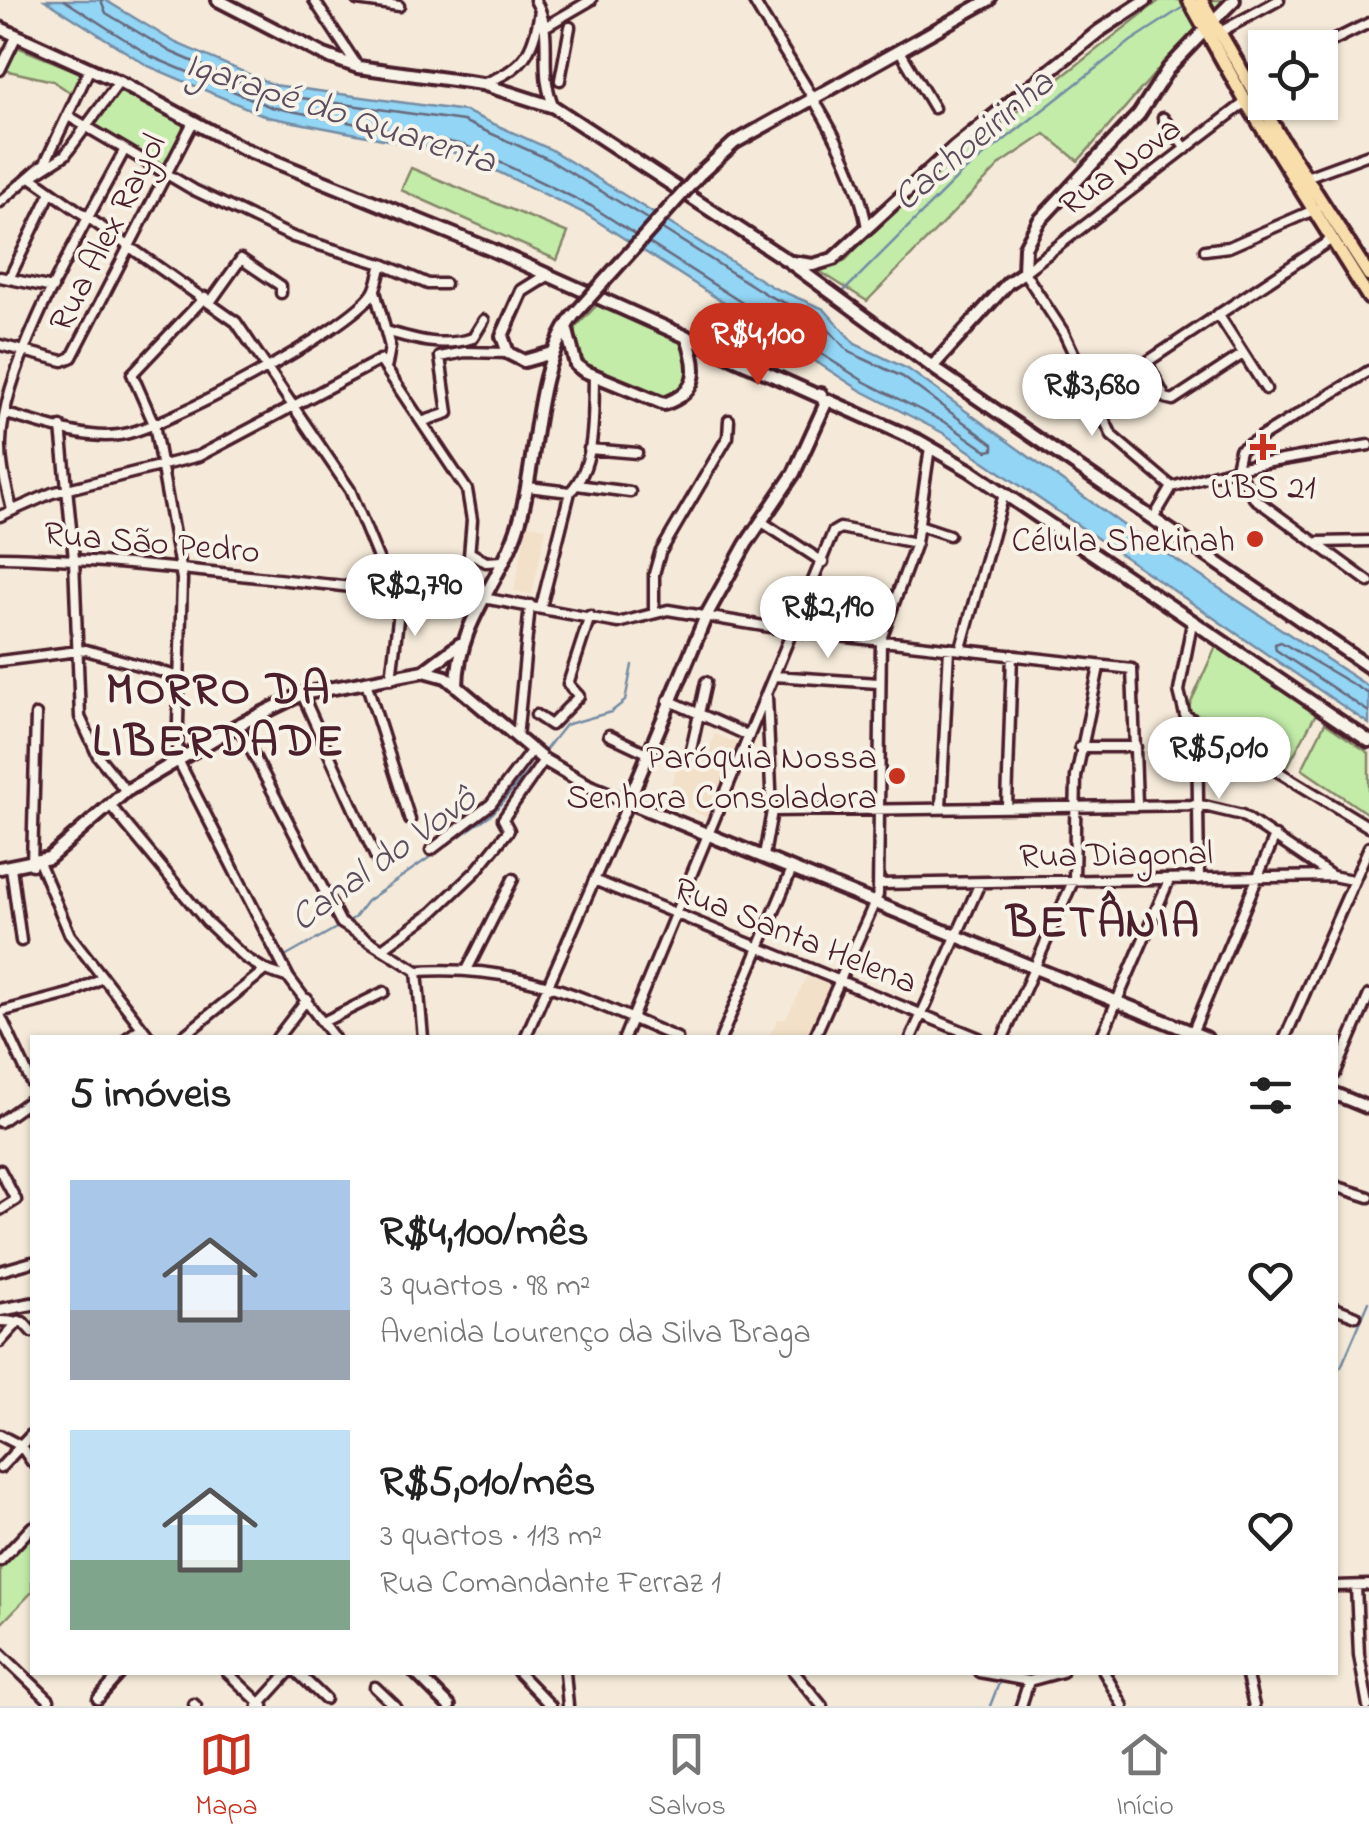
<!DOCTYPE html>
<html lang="pt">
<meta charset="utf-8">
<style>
:root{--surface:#fff;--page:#f6f6f6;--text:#222;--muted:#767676;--line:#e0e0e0;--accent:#c8321e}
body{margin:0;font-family:"Indie Flower",sans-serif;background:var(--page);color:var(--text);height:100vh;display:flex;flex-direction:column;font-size:38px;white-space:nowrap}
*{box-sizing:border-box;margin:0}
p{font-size:32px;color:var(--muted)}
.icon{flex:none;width:55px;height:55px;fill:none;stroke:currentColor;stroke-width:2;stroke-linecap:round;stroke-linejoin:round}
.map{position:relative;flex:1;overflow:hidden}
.drawer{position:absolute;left:30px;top:1035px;width:1308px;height:640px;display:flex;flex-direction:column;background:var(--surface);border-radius:0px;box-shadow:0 2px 8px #0004}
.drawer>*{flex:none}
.fabs{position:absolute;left:1248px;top:30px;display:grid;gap:20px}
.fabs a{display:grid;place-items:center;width:90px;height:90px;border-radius:0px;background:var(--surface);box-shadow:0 2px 8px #0004;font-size:50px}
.price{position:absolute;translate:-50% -85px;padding:0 22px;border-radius:35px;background:#fff;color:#222;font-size:32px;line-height:65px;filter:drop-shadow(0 2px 5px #0008)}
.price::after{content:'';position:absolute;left:50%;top:60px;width:30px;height:22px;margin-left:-15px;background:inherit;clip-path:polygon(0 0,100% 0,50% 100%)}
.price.current{background:var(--accent);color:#fff}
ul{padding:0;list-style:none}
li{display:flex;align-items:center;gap:30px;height:250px;padding:0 40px}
li span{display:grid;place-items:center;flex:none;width:280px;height:200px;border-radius:0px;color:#555}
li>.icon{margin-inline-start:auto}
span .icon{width:120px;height:120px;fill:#fffc;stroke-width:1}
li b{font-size:42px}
h2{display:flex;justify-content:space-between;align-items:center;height:120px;padding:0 40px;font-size:42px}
.menu{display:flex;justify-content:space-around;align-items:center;height:140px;border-top:2px solid var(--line);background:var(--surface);font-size:28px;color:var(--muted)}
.menu a{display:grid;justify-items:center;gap:5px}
.menu .current{color:var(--accent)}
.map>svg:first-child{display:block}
</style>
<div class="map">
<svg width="1369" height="1706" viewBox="0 0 1369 1706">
<rect width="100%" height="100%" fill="#f5ead9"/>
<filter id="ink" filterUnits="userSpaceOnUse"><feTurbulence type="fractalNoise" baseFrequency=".01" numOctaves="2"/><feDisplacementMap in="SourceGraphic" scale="20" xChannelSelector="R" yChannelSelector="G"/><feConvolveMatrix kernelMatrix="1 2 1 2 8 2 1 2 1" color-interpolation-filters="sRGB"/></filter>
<g filter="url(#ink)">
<path fill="#f3e0c8" d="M527,524L546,528L532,595L514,591Z
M715,734L738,743L709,819L666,797L681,758L702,765Z
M807,976L831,986L809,1037H769L778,1019H786Z"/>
<path fill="#c2eca8" stroke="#86866a" stroke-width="2.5" d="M1160,0H1228C1172,47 1128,107 1078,161L1045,134L1002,163L867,301L816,269L844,262L890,211Z
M15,46L81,73L74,95L53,81L4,70Z
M122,88L186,125L163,171L95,126Z
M411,168L568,233L557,260L401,190Z
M597,305L678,332C691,355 703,399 662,400C644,400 600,375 581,367L575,355L576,327Z
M1216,646L1318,710L1285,771L1187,711Z
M1325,723L1369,753V815L1302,769Z
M32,1535V1592L0,1625V1568Z"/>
<path fill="#92d5f4" stroke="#758ca4" stroke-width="2.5" d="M45,0H105L176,43L274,85L465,111L550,149L774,288L824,309L855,344L908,369L1123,525L1369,687V724L943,433L860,390L586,214L461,154L268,117L148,66Z"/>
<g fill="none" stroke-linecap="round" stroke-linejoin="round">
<path stroke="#67687b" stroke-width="2.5" d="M64,0L152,57L271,107L464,145L591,206L636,235
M101,0L106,13L171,52L240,82L273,94L463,121L546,158L649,220
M649,243L865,382L948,424L987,451L993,450V444L903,377L849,352L817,317L769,296L661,228
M1369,694L1281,642L1275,644L1276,650L1369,712"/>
<path stroke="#758ca4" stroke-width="2.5" d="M840,295L962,173L1131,41L1185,6
M543,753L565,725L611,712L625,701L632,665
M283,958L354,918L367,901L493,813L538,759
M1341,1367L1369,1302
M990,1706L999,1683"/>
<defs>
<path id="street" d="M314,0L358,67
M357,0L399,6
M535,0C556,36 536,67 554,107
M753,0C794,72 852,144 867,227
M548,25L591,0
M1220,32L1279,0
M1318,48L1369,23
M900,51L934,108
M0,70L16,37
M560,80L570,27
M482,84C523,70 534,52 540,10
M1246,102L1024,272L1064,333L1112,436L1172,487L1236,468L1369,445
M70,117L194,190L293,237L382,264L428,284H445
M1163,118L1186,149
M37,173L65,155L119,82
M1306,177L1369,154
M32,178L236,322L350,490L378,558L385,591
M0,202L45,163L89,70
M1205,250L1229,247L1316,209
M0,277L53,288
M9,279L50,194
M375,291L390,347L387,364
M205,297L132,374L154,424L182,579L177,758L289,978
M211,301L241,259L281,286V293
M1218,314L1266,389
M386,331C416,340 443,348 473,338L484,320
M0,345L63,361L72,357L193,122
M1243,354L1173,400L1165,398L1147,362L1332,239
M6,414C41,423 83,440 119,435C163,430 351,328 373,293C378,285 379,273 382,264
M424,421L448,413L440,357L465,352L508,353
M61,427L74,559L80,717L98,756L126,791
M589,449L637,453
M1236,468L1254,498L1369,582
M1236,468L1240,450L1369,371
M577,485L630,492
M528,487L570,492
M12,510C7,488 0,465 1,442C3,362 86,223 124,151
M0,516L52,493L199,456L380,360L467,490L472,520L465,603
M1153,519L1172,487
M762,522L823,562
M919,525L949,535
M1319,542L1369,541
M471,553L486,562L503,561
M0,557C112,559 223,574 334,585C376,590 440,590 477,609
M483,598L618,623L668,610L794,631L1132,669L1137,803
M541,607L570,492C597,465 593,412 594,376
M654,610V574L660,553L728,437L729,420
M1192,623L1179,691L1185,715L1369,827
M961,648L1004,494
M0,661L86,650L180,677
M775,676L878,683
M391,679L401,594
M366,682L410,820
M302,694L381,869
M668,700L749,736
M536,715L551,725L579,696L568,684L590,616
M238,725L341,923L417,971
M1197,726L1199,879
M609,735L645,752
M517,738L530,605
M1080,747H1136
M689,759L706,682
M110,805L206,921L244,957L265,970L289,978L334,1038
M1007,806L1012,655
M941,807L949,648
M772,811L1200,805L1242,815L1332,876
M431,850L491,804L532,750
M764,856L772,811L767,697
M39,862L70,935L150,1038
M32,865L36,715
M11,867L21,941
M594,880L979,1038
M880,884L1332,876L1352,880
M382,949L433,912L476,871L509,830L503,819L544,760
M468,968L513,879
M417,971C522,964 583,998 677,1038
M417,971L423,1038
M0,1012L72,993L102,978
M0,1015L32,1084
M325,1021L384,992
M127,1038L141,1028
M181,1038L265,970
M277,1038L307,999
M525,1038L628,803
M624,1038L833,532L840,528L916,543
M721,1038L792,869
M814,1038L878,895L881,639L916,543L930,447
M911,1038L980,883
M1003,1038L1074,879L1076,777L1099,667
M1101,1038L1169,880
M1190,1038L1275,836
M1285,1038L1369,847
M1335,1074L1369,995
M0,1122L32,1099
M0,1170L16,1200L0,1210
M1335,1186L1369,1197
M0,1271L32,1262
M1335,1308L1356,1316
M0,1321L23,1322L32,1332
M0,1342L19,1321
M0,1435L21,1446L32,1462
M0,1468L32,1434
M0,1561L32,1527
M1335,1586L1369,1585
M1356,1586L1359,1655L1368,1706
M0,1653L49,1700
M227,1672L263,1706
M297,1672L325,1699
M518,1672L551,1706
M565,1672L568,1706
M794,1672L822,1706
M979,1672L1029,1681L1062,1672
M1104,1672L1123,1706
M1246,1672L1254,1706
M375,1687L395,1706
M98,1699L122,1672
M194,1704L196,1706
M258,1706L289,1672
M1021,1706L1029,1681"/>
<path id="secondary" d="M218,0L324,55L358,67L482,84L554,107L788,261L938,371L1369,667
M1213,21L1234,0
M0,28L119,82L244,149L492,250L919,441L971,471L1369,741
M700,174L734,143L989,0
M792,262L813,265L833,259L955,147L1099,31L1146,0
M546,276L522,291L502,336L508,353L524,361L552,353
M566,327L576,365L584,371L664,404C701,392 698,366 686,336
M932,367L1008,283L1024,272L1025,247L1039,221L1139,114L1168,69L1206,29
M424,671L446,677L544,760L589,786L1206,1038
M457,686C458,620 501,583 519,523C539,456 532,373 573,316
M628,803L706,616L746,544L794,473L825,405L821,394
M0,868L49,858L126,791L238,725L302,694L424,671L460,644
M1335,1094L1369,1108
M0,1310L32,1304
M415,1672L449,1706"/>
<path id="primary" d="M1189,0L1246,102L1369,298
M1201,0L1282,140L1369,275"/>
</defs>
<use href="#street" stroke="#4a1f2b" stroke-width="15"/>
<use href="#secondary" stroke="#4a1f2b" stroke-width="18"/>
<use href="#primary" stroke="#4a1f2b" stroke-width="19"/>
<use href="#street" stroke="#f7f3e8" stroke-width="8"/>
<use href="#secondary" stroke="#f7f3e8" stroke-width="10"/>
<use href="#primary" stroke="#f8deab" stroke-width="11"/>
<defs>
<path id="secondary-bridge" d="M573,316L700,174"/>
</defs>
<use href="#secondary-bridge" stroke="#4a1f2b" stroke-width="18" stroke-linecap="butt"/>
<use href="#secondary-bridge" stroke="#f7f3e8" stroke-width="10"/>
</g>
</g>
<g fill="#c8321e" stroke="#f7f3e8" stroke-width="4">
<path d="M1258 432h10v10h10v10h-10v10h-10v-10h-10v-10h10z"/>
<circle cx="1255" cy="539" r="10"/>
<circle cx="897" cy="776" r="10"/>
</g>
<g text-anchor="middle" stroke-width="8" stroke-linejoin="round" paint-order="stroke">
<g font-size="35" fill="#4a1f2b" stroke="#f7f3e8">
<text transform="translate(1119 165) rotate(-37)" y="12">Rua Nova</text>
<text transform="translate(106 232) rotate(-63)" y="12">Rua Alex Rayol</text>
<text transform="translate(152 541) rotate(5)" y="12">Rua São Pedro</text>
<text transform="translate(1116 853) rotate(-1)" y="12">Rua Diagonal</text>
<text transform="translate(796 934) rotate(22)" y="12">Rua Santa Helena</text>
</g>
<g font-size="35" fill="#4a1f2b" stroke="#f7f3e8" text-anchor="end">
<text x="1263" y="498" text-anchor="middle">UBS 21</text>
<text x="1235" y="551">Célula Shekinah</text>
<text x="877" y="768">Paróquia Nossa<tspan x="877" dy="40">Senhora Consoladora</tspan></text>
</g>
<g font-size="38" font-style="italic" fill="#5c4c5d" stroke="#f7f3e8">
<text transform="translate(341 111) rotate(18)" y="13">Igarapé do Quarenta</text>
<text transform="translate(972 139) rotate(-40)" y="13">Cachoeirinha</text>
<text transform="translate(382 857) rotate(-36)" y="13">Canal do Vovô</text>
</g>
<g font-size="45" font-weight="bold" letter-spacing="2.5" fill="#4a1f2b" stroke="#f7f3e8">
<text x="219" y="703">MORRO DA<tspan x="219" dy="52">LIBERDADE</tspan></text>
<text x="1104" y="936">BETÂNIA</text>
</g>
</g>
</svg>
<div class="fabs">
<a><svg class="icon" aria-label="locate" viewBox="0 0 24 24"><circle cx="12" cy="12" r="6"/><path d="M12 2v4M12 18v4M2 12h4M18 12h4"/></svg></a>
</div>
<b class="price current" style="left:758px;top:388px">R$4,100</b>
<b class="price" style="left:1092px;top:439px">R$3,680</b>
<b class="price" style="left:415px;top:639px">R$2,790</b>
<b class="price" style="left:828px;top:661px">R$2,190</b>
<b class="price" style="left:1219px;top:802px">R$5,010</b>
<section class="drawer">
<h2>5 imóveis<svg class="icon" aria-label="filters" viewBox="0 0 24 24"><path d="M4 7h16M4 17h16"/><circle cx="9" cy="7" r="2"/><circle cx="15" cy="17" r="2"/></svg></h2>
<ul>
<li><span style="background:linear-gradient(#a9c7e8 65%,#9aa5b1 0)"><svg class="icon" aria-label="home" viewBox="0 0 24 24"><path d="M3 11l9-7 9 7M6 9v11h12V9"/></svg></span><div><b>R$4,100/mês</b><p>3 quartos · 98 m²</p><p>Avenida Lourenço da Silva Braga</p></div><svg class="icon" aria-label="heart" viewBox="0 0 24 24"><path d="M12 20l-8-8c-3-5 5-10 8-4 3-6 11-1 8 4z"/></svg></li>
<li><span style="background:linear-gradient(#bfe0f5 65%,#7fa58c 0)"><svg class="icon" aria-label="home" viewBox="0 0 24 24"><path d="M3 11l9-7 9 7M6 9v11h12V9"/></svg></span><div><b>R$5,010/mês</b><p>3 quartos · 113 m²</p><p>Rua Comandante Ferraz 1</p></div><svg class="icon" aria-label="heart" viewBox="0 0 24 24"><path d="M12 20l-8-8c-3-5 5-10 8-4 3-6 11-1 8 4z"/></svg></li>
</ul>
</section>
</div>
<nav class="menu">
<a class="current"><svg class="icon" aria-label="map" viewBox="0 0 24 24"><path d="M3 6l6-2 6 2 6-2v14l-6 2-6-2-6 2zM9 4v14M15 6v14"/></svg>Mapa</a>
<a><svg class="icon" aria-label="saved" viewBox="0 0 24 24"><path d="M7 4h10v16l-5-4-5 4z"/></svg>Salvos</a>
<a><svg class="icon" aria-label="home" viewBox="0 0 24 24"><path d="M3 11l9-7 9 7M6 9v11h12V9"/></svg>Início</a>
</nav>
